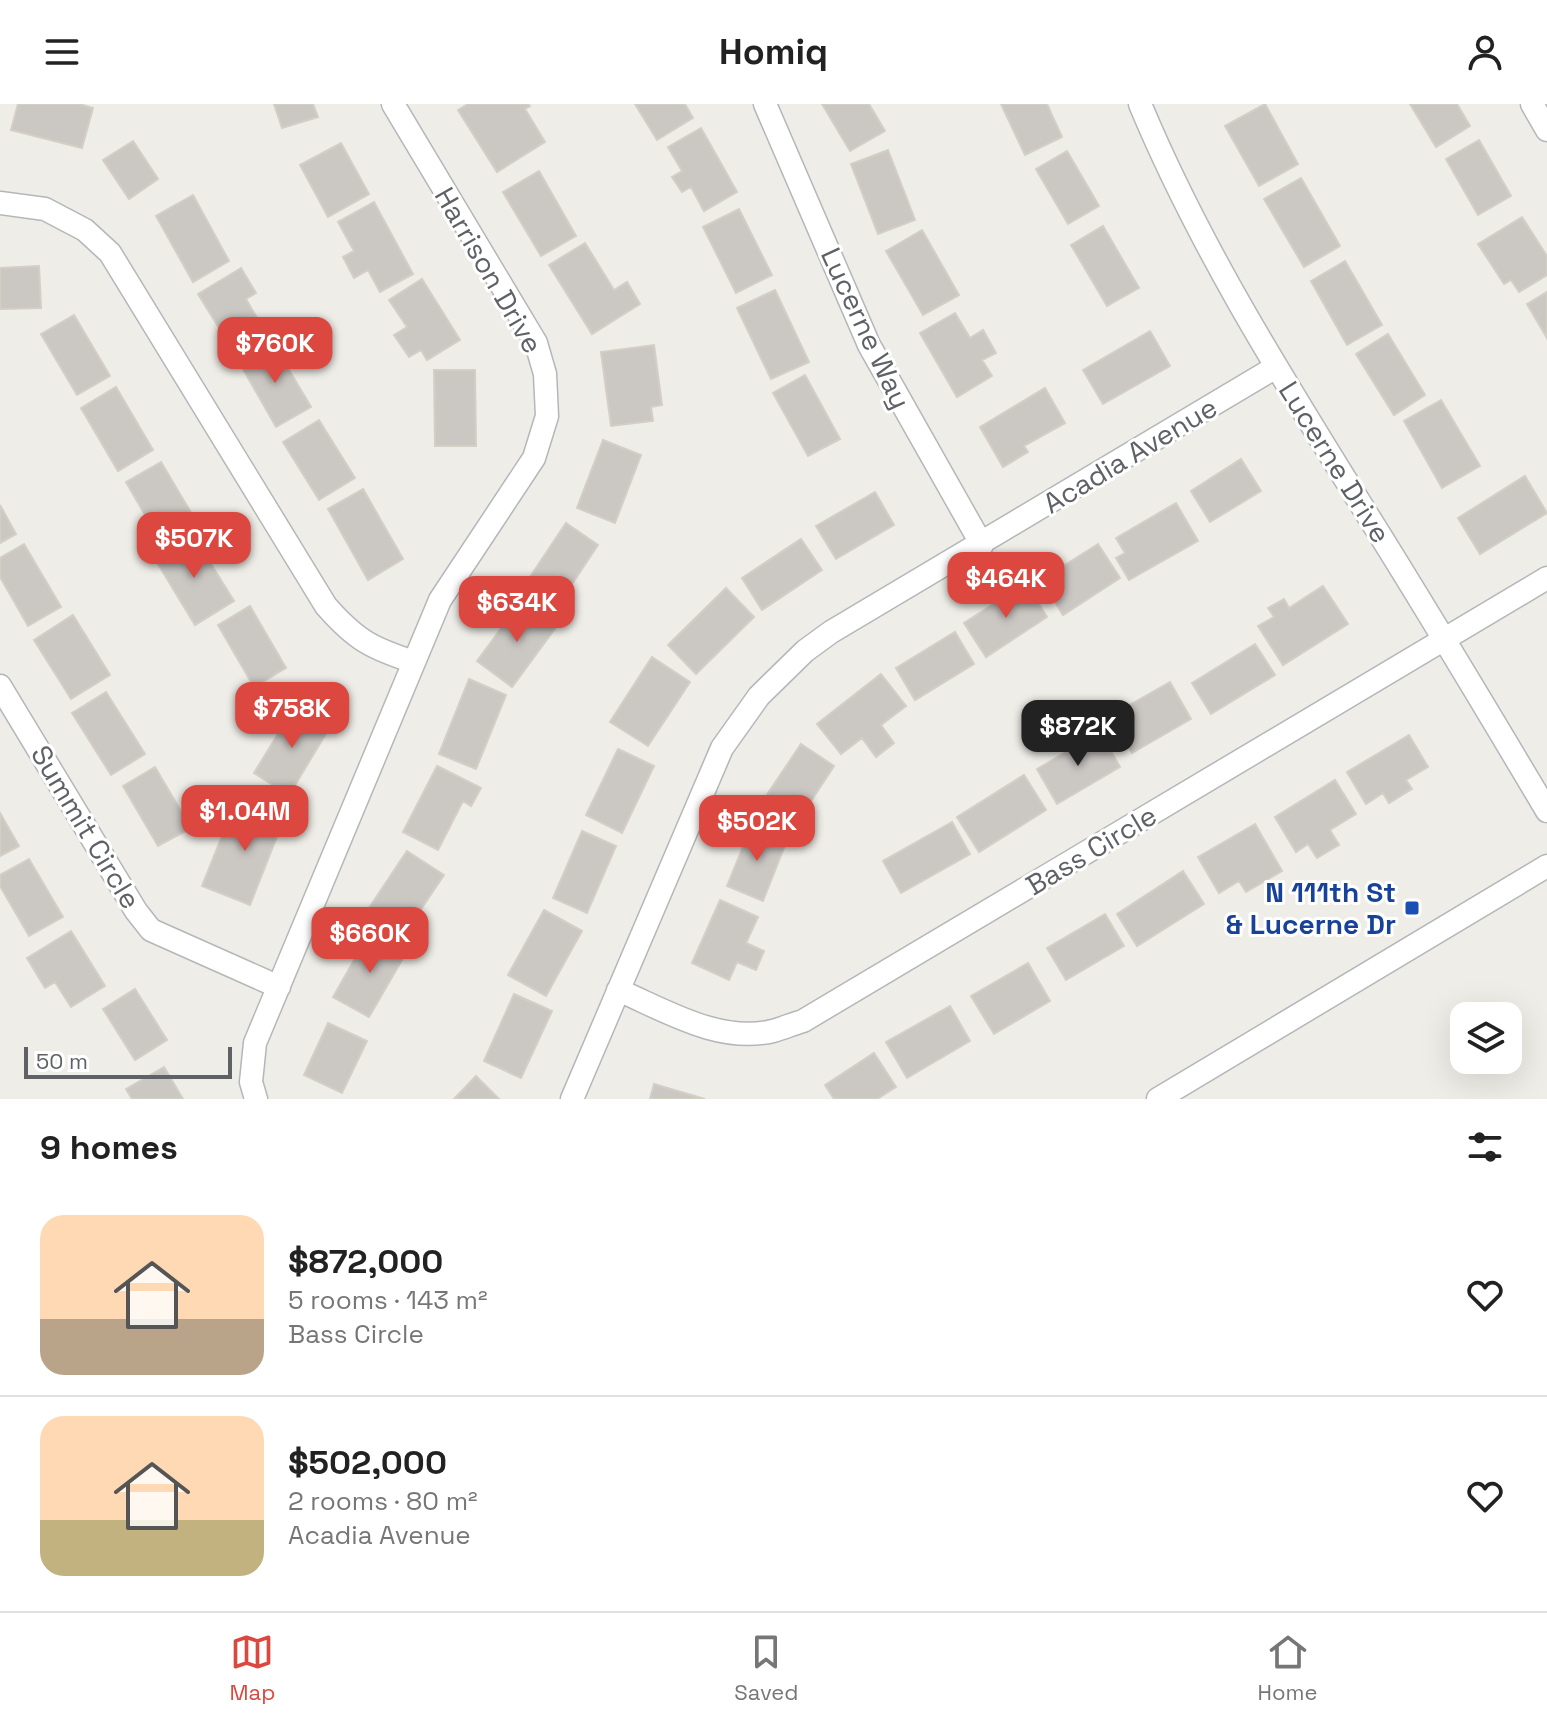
<!DOCTYPE html>
<meta charset="utf-8">
<style>
:root{--surface:#fff;--page:#f2f2f2;--text:#222;--muted:#767676;--line:#e0e0e0;--accent:#dc4840}
body{margin:0;font-family:"Space Grotesk",sans-serif;background:var(--page);color:var(--text);height:100vh;display:flex;flex-direction:column;font-size:30px;white-space:nowrap}
*{box-sizing:border-box;margin:0}
p{font-size:26px;color:var(--muted)}
.icon{flex:none;width:44px;height:44px;fill:none;stroke:currentColor;stroke-width:2;stroke-linecap:round;stroke-linejoin:round}
.map{position:relative;height:995px;overflow:hidden}
.sheet{display:flex;flex-direction:column;background:var(--surface);flex:1}
.sheet>*{flex:none}
.fabs{position:absolute;left:1450px;top:898px;display:grid;gap:16px}
.fabs a{display:grid;place-items:center;width:72px;height:72px;border-radius:16px;background:var(--surface);box-shadow:0 8px 32px #0002;font-size:40px}
.scale{position:absolute;left:24px;bottom:20px;width:208px;box-sizing:border-box;padding-left:8px;border:4px solid #5e6266;border-top:0;font-size:22px;line-height:28px;white-space:nowrap;color:#5e6266;-webkit-text-stroke:6px #fff;paint-order:stroke}
.price{position:absolute;translate:-50% -68px;padding:0 18px;border-radius:16px;background:var(--accent);color:#fff;font-size:26px;line-height:52px;filter:drop-shadow(0 2px 4px #0008)}
.price::after{content:'';position:absolute;left:50%;top:48px;width:24px;height:18px;margin-left:-12px;background:inherit;clip-path:polygon(0 0,100% 0,50% 100%)}
.price.on{background:#222;color:#fff}
ul{padding:0;list-style:none}
li{display:flex;align-items:center;gap:24px;height:200px;padding:0 40px}
li+li{border-top:2px solid var(--line)}
li span{display:grid;place-items:center;flex:none;width:224px;height:160px;border-radius:24px;color:#555}
li>.icon{margin-inline-start:auto}
span .icon{width:96px;height:96px;fill:#fffc;stroke-width:1}
li b{font-size:34px}
h2{display:flex;justify-content:space-between;align-items:center;height:96px;padding:0 40px;font-size:34px}
header{display:flex;justify-content:space-between;align-items:center;height:104px;padding:0 40px;background:var(--surface);font-size:36px;font-weight:800}
.dock{display:flex;justify-content:space-around;align-items:center;height:112px;border-top:2px solid var(--line);background:var(--surface);font-size:22px;color:var(--muted)}
.dock a{display:grid;justify-items:center;gap:4px}
.dock .on{color:var(--accent)}
.map>svg:first-child{display:block}
</style>
<header><svg class="icon" aria-label="menu" viewBox="0 0 24 24"><path d="M4 6h16M4 12h16M4 18h16"/></svg>Homiq<svg class="icon" aria-label="person" viewBox="0 0 24 24"><circle cx="12" cy="8" r="4"/><path d="M4 21q1-7 8-7t8 7"/></svg></header>
<div class="map">
<svg width="1547" height="995" viewBox="0 0 1547 995">
<rect width="100%" height="100%" fill="#efede7"/>
<path fill="#cbc8c4" stroke="#d3cfc5" stroke-width="2" d="M18,0H79L93,4L82,44L11,26Z
M274,0H313L318,13L282,24Z
M468,0H528L530,2L525,5L545,38L497,68L458,6Z
M635,0H685L693,14L657,36Z
M822,0H869L885,27L850,47Z
M1001,0H1047L1062,33L1025,51Z
M1265,0L1298,60L1259,82L1225,22Z
M1410,0H1457L1470,22L1436,43Z
M701,24L737,88L704,107L691,83L682,88L672,73L682,67L668,43Z
M1479,36L1511,92L1478,111L1446,55Z
M133,37L158,75L129,95L103,56Z
M341,39L369,90L328,113L300,61Z
M888,46L915,116L878,130L851,60Z
M1067,47L1099,102L1068,120L1036,65Z
M539,67L576,132L541,152L503,88Z
M1301,74L1340,142L1304,163L1264,95Z
M193,91L229,157L193,178L156,112Z
M374,98L413,170L380,188L368,166L354,174L343,153L354,147L338,118Z
M739,105L772,171L736,189L703,123Z
M1522,113L1547,152V171L1519,188L1511,176L1504,180L1478,140Z
M1103,122L1139,184L1107,202L1071,141Z
M922,126L959,191L923,211L886,147Z
M585,139L614,186L627,178L640,200L592,230L549,161Z
M1345,157L1382,221L1347,241L1311,177Z
M39,162L41,204L0,205V164Z
M241,164L256,189L246,195L264,226L232,245L198,190Z
M422,175L460,236L427,256L421,246L409,253L394,231L407,223L389,196Z
M775,186L809,258L771,275L737,204Z
M1547,188V234L1527,200Z
M955,209L970,234L983,226L996,249L982,256L992,272L957,293L920,229Z
M74,211L110,272L77,291L41,230Z
M1150,227L1170,262L1103,300L1083,266Z
M1388,230L1425,291L1394,311L1356,250Z
M273,239L311,303L276,323L239,258Z
M654,241L662,301L651,303L653,317L611,322L601,248Z
M434,266H475L476,342H435Z
M805,271L840,335L808,352L773,289Z
M116,283L153,346L118,367L81,304Z
M1045,284L1065,319L1024,342L1028,348L1003,363L980,323Z
M1441,296L1480,362L1442,384L1404,317Z
M319,316L355,374L319,396L283,338Z
M603,336L641,351L615,419L577,404Z
M1241,355L1261,387L1210,418L1191,387Z
M161,358L196,417L160,437L126,378Z
M1525,372L1547,409L1480,450L1458,414Z
M363,385L403,455L368,476L328,405Z
M875,388L894,421L836,455L816,422Z
M1176,399L1198,437L1129,476L1116,454L1125,449L1116,434Z
M0,401L16,430L0,439Z
M566,419L598,441L558,501L526,479Z
M193,431L234,497L195,521L155,455Z
M801,435L822,466L762,506L742,474Z
M24,440L61,503L28,522L0,473V454Z
M1098,440L1120,474L1063,511L1041,476Z
M1026,479L1047,513L986,553L964,519Z
M1323,482L1348,520L1283,561L1258,522L1274,513L1268,504L1284,495L1289,504Z
M726,484L754,513L696,570L668,541Z
M522,496L557,522L512,583L477,557Z
M250,502L286,564L254,583L218,521Z
M73,511L110,571L71,595L34,536Z
M955,528L974,560L915,596L896,564Z
M1255,540L1275,571L1211,610L1192,579Z
M652,553L690,578L648,642L610,618Z
M881,570L906,602L881,621L894,639L876,653L862,634L841,650L817,620Z
M469,575L506,591L476,665L439,650Z
M1170,578L1191,615L1132,649L1110,612Z
M106,588L145,650L111,671L72,609Z
M295,602L330,623L289,691L254,669Z
M1100,628L1120,663L1057,700L1037,665Z
M1409,631L1428,663L1406,676L1412,685L1389,699L1383,689L1366,700L1347,668Z
M801,640L834,662L794,723L760,701Z
M618,645L654,662L622,729L586,711Z
M437,662L481,684L471,702L463,697L438,746L403,728Z
M155,663L191,724L158,742L123,682Z
M1024,671L1046,706L979,748L957,713Z
M1335,676L1356,710L1330,726L1339,741L1317,754L1308,740L1296,748L1275,713Z
M259,696L287,707L250,801L202,782L230,712L250,719Z
M0,709L19,742L0,752Z
M952,718L970,750L901,789L883,757Z
M1255,720L1282,767L1246,788L1239,777L1219,789L1198,753Z
M752,721L787,736L763,797L727,782Z
M582,727L616,742L587,809L553,794Z
M407,747L444,771L405,829L369,804Z
M29,755L63,813L29,832L0,782V771Z
M1183,767L1204,800L1137,842L1117,810Z
M720,796L758,813L746,839L764,847L756,866L737,858L729,876L692,859Z
M544,806L582,827L546,892L508,871Z
M1105,810L1124,842L1066,876L1047,844Z
M71,827L105,882L71,903L55,878L45,884L27,854Z
M370,828L406,849L369,913L333,893Z
M1028,859L1050,897L994,930L971,892Z
M135,885L167,936L135,956L103,905Z
M514,890L552,907L521,974L484,957Z
M950,902L970,937L907,974L886,938Z
M328,919L367,937L342,989L304,971Z
M874,949L896,983L877,995H834L825,981Z
M164,963L183,995H132L126,985Z
M476,972L499,995H454Z
M654,980L705,995H650Z"/>
<g fill="none" stroke-linecap="round" stroke-linejoin="round">
<defs>
<path id="street" d="M765,0L869,241L982,441
M1140,0C1200,144 1283,275 1365,407C1427,506 1487,606 1547,707
M1532,0L1547,26
M0,99L45,105L85,126L110,149L326,502C356,536 371,544 414,558
M0,582L136,807L151,826L279,883
M618,886C665,906 719,940 773,927C783,924 793,920 803,917L1547,474
M256,995L251,978L255,939L440,496L534,354L547,312L545,270L536,239L393,0
M572,995L722,644L759,592L805,547L831,528L1276,263
M1158,995L1547,762"/>
</defs>
<use href="#street" stroke="#b4b7ba" stroke-width="25"/>
<use href="#street" stroke="#fff" stroke-width="22"/>
</g>
<rect fill="#1a4fb4" stroke="#fff" stroke-width="3" x="1404" y="796" width="16" height="16" rx="4"/>
<g text-anchor="middle" stroke-width="6" stroke-linejoin="round" paint-order="stroke">
<g font-size="28" fill="#5e6266" stroke="#fff">
<text transform="translate(489 166) rotate(60)" y="10">Harrison Drive</text>
<text transform="translate(866 224) rotate(65)" y="10">Lucerne Way</text>
<text transform="translate(1130 351) rotate(-31)" y="10">Acadia Avenue</text>
<text transform="translate(1335 358) rotate(58)" y="10">Lucerne Drive</text>
<text transform="translate(86 723) rotate(59)" y="10">Summit Circle</text>
<text transform="translate(1091 746) rotate(-31)" y="10">Bass Circle</text>
</g>
<g font-size="28" font-weight="bold" fill="#164399" stroke="#fff" text-anchor="end">
<text x="1396" y="798">N 111th St<tspan x="1396" dy="32">&amp; Lucerne Dr</tspan></text>
</g>
</g>
</svg>
<div class="fabs">
<a><svg class="icon" aria-label="layers" viewBox="0 0 24 24"><path d="M12 4l9 5-9 5-9-5zM3 14l9 5 9-5"/></svg></a>
</div>
<div class="scale">50 m</div>
<b class="price" style="left:275px;top:281px">$760K</b>
<b class="price" style="left:194px;top:476px">$507K</b>
<b class="price" style="left:1006px;top:516px">$464K</b>
<b class="price" style="left:517px;top:540px">$634K</b>
<b class="price" style="left:292px;top:646px">$758K</b>
<b class="price on" style="left:1078px;top:664px">$872K</b>
<b class="price" style="left:245px;top:749px">$1.04M</b>
<b class="price" style="left:757px;top:759px">$502K</b>
<b class="price" style="left:370px;top:871px">$660K</b>
</div>
<section class="sheet">
<h2>9 homes<svg class="icon" aria-label="filters" viewBox="0 0 24 24"><path d="M4 7h16M4 17h16"/><circle cx="9" cy="7" r="2"/><circle cx="15" cy="17" r="2"/></svg></h2>
<ul>
<li><span style="background:linear-gradient(#ffd9b3 65%,#b9a48a 0)"><svg class="icon" aria-label="home" viewBox="0 0 24 24"><path d="M3 11l9-7 9 7M6 9v11h12V9"/></svg></span><div><b>$872,000</b><p>5 rooms · 143 m²</p><p>Bass Circle</p></div><svg class="icon" aria-label="heart" viewBox="0 0 24 24"><path d="M12 20l-8-8c-3-5 5-10 8-4 3-6 11-1 8 4z"/></svg></li>
<li><span style="background:linear-gradient(#ffd9b3 65%,#c2b280 0)"><svg class="icon" aria-label="home" viewBox="0 0 24 24"><path d="M3 11l9-7 9 7M6 9v11h12V9"/></svg></span><div><b>$502,000</b><p>2 rooms · 80 m²</p><p>Acadia Avenue</p></div><svg class="icon" aria-label="heart" viewBox="0 0 24 24"><path d="M12 20l-8-8c-3-5 5-10 8-4 3-6 11-1 8 4z"/></svg></li>
</ul>
</section>
<nav class="dock">
<a class="on"><svg class="icon" aria-label="map" viewBox="0 0 24 24"><path d="M3 6l6-2 6 2 6-2v14l-6 2-6-2-6 2zM9 4v14M15 6v14"/></svg>Map</a>
<a><svg class="icon" aria-label="saved" viewBox="0 0 24 24"><path d="M7 4h10v16l-5-4-5 4z"/></svg>Saved</a>
<a><svg class="icon" aria-label="home" viewBox="0 0 24 24"><path d="M3 11l9-7 9 7M6 9v11h12V9"/></svg>Home</a>
</nav>
